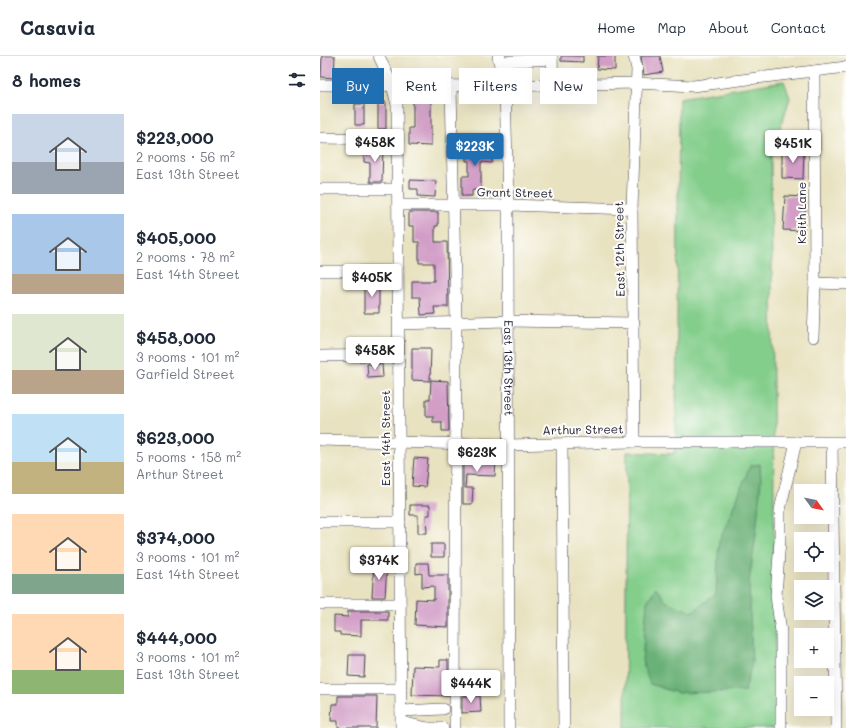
<!DOCTYPE html>
<meta charset="utf-8">
<style>
:root{--surface:#fff;--page:#f6f6f7;--text:#1f2937;--muted:#747a83;--line:#e0e1e3;--accent:#1f6fb2}
body{margin:0;font-family:Mali,sans-serif;background:var(--page);color:var(--text);height:100vh;display:flex;flex-direction:column;font-size:15px;white-space:nowrap}
*{box-sizing:border-box;margin:0}
p{font-size:13px;color:var(--muted)}
.icon{flex:none;width:22px;height:22px;fill:none;stroke:currentColor;stroke-width:2;stroke-linecap:round;stroke-linejoin:round}
.map{position:relative;flex:1;overflow:hidden}
.side{display:flex;flex-direction:column;background:var(--surface);width:320px}
.side>*{flex:none}
.top-card{position:absolute;left:12px;top:12px;width:380px;height:36px;display:flex;gap:8px}
.needle{width:26px;rotate:123deg}
.controls{position:absolute;left:474px;top:428px;display:grid;gap:8px}
.controls a{display:grid;place-items:center;width:40px;height:40px;border-radius:0px;background:var(--surface);box-shadow:0 4px 16px #0002;font-size:20px}
.price{position:absolute;translate:-50% -34px;padding:0 9px;border-radius:4px;background:#fff;color:#222;font-size:13px;line-height:26px;filter:drop-shadow(0 1px 2px #0008)}
.price::after{content:'';position:absolute;left:50%;top:24px;width:12px;height:9px;margin-left:-6px;background:inherit;clip-path:polygon(0 0,100% 0,50% 100%)}
.price.selected{background:var(--accent);color:#fff}
ul{padding:0;list-style:none}
li{display:flex;align-items:center;gap:12px;height:100px;padding:0 12px}
li span{display:grid;place-items:center;flex:none;width:112px;height:80px;border-radius:0px;color:#555}
li>.icon{margin-inline-start:auto}
span .icon{width:48px;height:48px;fill:#fffc;stroke-width:1}
li b{font-size:17px}
h2{display:flex;justify-content:space-between;align-items:center;height:48px;padding:0 12px;font-size:17px}
.pill{padding:0 14px;border-radius:0px;background:var(--surface);box-shadow:0 4px 16px #0002;font-size:14px;line-height:36px}
.pill.selected{background:var(--accent);color:#fff}
header{display:flex;align-items:center;gap:24px;box-sizing:border-box;height:56px;padding:0 20px;background:var(--surface);border-bottom:1px solid var(--line)}
header strong{font-size:19px}
nav{display:flex;gap:22px;margin-inline-start:auto;font-size:14px}
main{display:flex;flex:1;min-height:0}
.map>svg:first-child{display:block}
</style>
<header>
<strong>Casavia</strong>
<nav><a>Home</a><a>Map</a><a>About</a><a>Contact</a></nav>
</header>
<main>
<section class="side">
<h2>8 homes<svg class="icon" aria-label="filters" viewBox="0 0 24 24"><path d="M4 7h16M4 17h16"/><circle cx="9" cy="7" r="2"/><circle cx="15" cy="17" r="2"/></svg></h2>
<ul>
<li><span style="background:linear-gradient(#c9d6e8 60%,#9aa5b1 0)"><svg class="icon" aria-label="home" viewBox="0 0 24 24"><path d="M3 11l9-7 9 7M6 9v11h12V9"/></svg></span><div><b>$223,000</b><p>2 rooms · 56 m²</p><p>East 13th Street</p></div></li>
<li><span style="background:linear-gradient(#a9c7e8 75%,#b9a48a 0)"><svg class="icon" aria-label="home" viewBox="0 0 24 24"><path d="M3 11l9-7 9 7M6 9v11h12V9"/></svg></span><div><b>$405,000</b><p>2 rooms · 78 m²</p><p>East 14th Street</p></div></li>
<li><span style="background:linear-gradient(#dfe7d0 70%,#b9a48a 0)"><svg class="icon" aria-label="home" viewBox="0 0 24 24"><path d="M3 11l9-7 9 7M6 9v11h12V9"/></svg></span><div><b>$458,000</b><p>3 rooms · 101 m²</p><p>Garfield Street</p></div></li>
<li><span style="background:linear-gradient(#bfe0f5 60%,#c2b280 0)"><svg class="icon" aria-label="home" viewBox="0 0 24 24"><path d="M3 11l9-7 9 7M6 9v11h12V9"/></svg></span><div><b>$623,000</b><p>5 rooms · 158 m²</p><p>Arthur Street</p></div></li>
<li><span style="background:linear-gradient(#ffd9b3 75%,#7fa58c 0)"><svg class="icon" aria-label="home" viewBox="0 0 24 24"><path d="M3 11l9-7 9 7M6 9v11h12V9"/></svg></span><div><b>$374,000</b><p>3 rooms · 101 m²</p><p>East 14th Street</p></div></li>
<li><span style="background:linear-gradient(#ffd9b3 70%,#8fb573 0)"><svg class="icon" aria-label="home" viewBox="0 0 24 24"><path d="M3 11l9-7 9 7M6 9v11h12V9"/></svg></span><div><b>$444,000</b><p>3 rooms · 101 m²</p><p>East 13th Street</p></div></li>
</ul>
</section>
<div class="map">
<svg width="526" height="672" viewBox="0 0 526 672">
<rect width="100%" height="100%" fill="#fdfcf7"/>
<filter id="ink" filterUnits="userSpaceOnUse"><feTurbulence type="fractalNoise" baseFrequency=".025" numOctaves="2"/><feDisplacementMap in="SourceGraphic" scale="8" xChannelSelector="R" yChannelSelector="G"/><feConvolveMatrix kernelMatrix="1 2 1 2 8 2 1 2 1" color-interpolation-filters="sRGB"/></filter>
<filter id="wash" filterUnits="userSpaceOnUse"><feTurbulence type="fractalNoise" baseFrequency=".012" numOctaves="4" result="noise"/><feDisplacementMap in="SourceGraphic" scale="16" xChannelSelector="R" yChannelSelector="G"/><feGaussianBlur stdDeviation="0.9" result="paint"/><feColorMatrix in="noise" values="0 0 0 0 0 0 0 0 0 0 0 0 0 0 0 0 0 1.4 0 .05"/><feComposite in="paint" operator="in"/></filter>
<g filter="url(#wash)">
<rect width="100%" height="100%" fill="#e8e2c0"/>
<path fill="#83ce8b" stroke="#527863" d="M464,25L470,42L451,101L456,672H305L307,396L354,398L356,379L359,42Z"/>
<path fill="#6ab177" stroke="#466a59" d="M440,408L441,424L436,478L429,526L432,606L425,635L357,637L330,628L322,605L327,546L336,531L345,545L372,556L396,538L399,486L430,410Z"/>
<g id="blocks">
<path fill="#d29dc7" d="M2,0H15L14,22L1,21Z
M241,0H263V6L241,5Z
M278,0H295V14L277,13Z
M321,0H340L343,16L324,19Z
M93,43H111V90L89,89V72H93Z
M58,46H66V73H58Z
M35,48H44V69H35Z
M143,89L173,90L172,107L161,106V134H152V140H142V120H149V105H146V100H142Z
M48,90H63L62,126H50V107L44,106V98L48,99Z
M462,94H484L483,123L462,122Z
M90,124L116,125L115,141L98,140V133H90Z
M465,140L486,141L484,175L463,174Z
M89,156H118V170H115V186H127L128,251H114L115,258L101,259L100,241H92V225H114V207H99V186H94V170H89Z
M44,226H59V257H44Z
M92,292H111L110,325L92,324Z
M47,308H62L63,321L48,322Z
M111,324L128,325L129,375H122V366H113V360H106V343H110Z
M158,400H176L175,420L146,419L145,432H153L152,448H143V404H158Z
M94,402L108,403L105,431L92,430Z
M90,449H110V459H106L107,477H98V459H90Z
M111,488H124V501H111Z
M96,507H108L109,519H128V571L95,569L96,543L114,544V530L102,531V517L96,518Z
M54,508L67,509L65,541H52Z
M28,555H68V564H41V580L20,579V576H14V560L28,561Z
M29,599H45L44,621L28,620Z
M120,604H128V640L92,639L93,610L120,611Z
M18,640H57L56,672H18V665H11L12,648H18Z
M142,640H160L161,656L142,657Z"/>
</g>
</g>
<g filter="url(#ink)">
<use href="#blocks" fill-opacity="0" stroke="#403f4f" stroke-width="1"/>
<g fill="none" stroke-linecap="round" stroke-linejoin="round">
<defs>
<g id="minor">
<path d="M59,0L72,29L77,49L81,672"/>
<path d="M232,0L233,29"/>
<path d="M314,0L317,13L312,153L314,386"/>
<path d="M180,6L232,3"/>
<path d="M0,29L185,30L315,27L373,30L526,11"/>
<path d="M131,30L136,266L135,672"/>
<path id="s1" d="M185,30L188,149L189,672"/>
<path d="M0,82L77,83"/>
<path d="M0,133H78"/>
<path d="M78,149H188L312,153"/>
<path d="M0,215H78"/>
<path d="M495,227L526,228"/>
<path d="M79,268L187,265L314,267"/>
<path d="M493,281L495,227L494,15"/>
<path d="M0,300L79,299"/>
<path d="M0,384L187,389L314,386H526"/>
<path d="M512,387L516,672"/>
<path d="M242,388L244,672"/>
<path d="M0,466H80"/>
<path d="M0,548H80"/>
<path d="M0,633H81"/>
<path d="M81,655L123,653"/>
<path d="M81,666L108,672"/>
<path d="M108,672H123"/>
<path d="M461,672V576L456,540L460,484V454L476,386"/>
</g>
<path id="major" d="M179,0L185,30"/>
</defs>
<use href="#minor" stroke="#403f4f" stroke-width="12"/>
<use href="#major" stroke="#403f4f" stroke-width="14"/>
<use href="#minor" stroke="#fff" stroke-width="11"/>
<use href="#major" stroke="#fff" stroke-width="13"/>
</g>
</g>
<g text-anchor="middle" stroke-width="4" stroke-linejoin="round" paint-order="stroke">
<g font-size="12" fill="#22223b" stroke="#fdfcf7">
<text transform="translate(195 137) rotate(1)" y="4">Grant Street</text>
<text transform="translate(482 157) rotate(-90)" y="4">Keith Lane</text>
<text transform="translate(300 193) rotate(-91)" y="4">East 12th Street</text>
<text dy="4" stroke="none"><textPath href="#s1" startOffset="282">East 13th Street</textPath></text>
<text transform="translate(263 374) rotate(-1)" y="4">Arthur Street</text>
<text transform="translate(66 382) rotate(-90)" y="4">East 14th Street</text>
</g>
</g>
</svg>
<div class="controls">
<a><svg class="needle" viewBox="-14 -14 28 28"><path d="M0-13l5 13h-10z" fill="#e53935"/><path d="M0 13l5-13h-10z" fill="#747a83"/></svg></a>
<a><svg class="icon" aria-label="locate" viewBox="0 0 24 24"><circle cx="12" cy="12" r="6"/><path d="M12 2v4M12 18v4M2 12h4M18 12h4"/></svg></a>
<a><svg class="icon" aria-label="layers" viewBox="0 0 24 24"><path d="M12 4l9 5-9 5-9-5zM3 14l9 5 9-5"/></svg></a>
<a>+</a>
<a>−</a>
</div>
<b class="price" style="left:55px;top:107px">$458K</b>
<b class="price" style="left:473px;top:108px">$451K</b>
<b class="price selected" style="left:155px;top:111px">$223K</b>
<b class="price" style="left:52px;top:242px">$405K</b>
<b class="price" style="left:55px;top:315px">$458K</b>
<b class="price" style="left:157px;top:417px">$623K</b>
<b class="price" style="left:59px;top:525px">$374K</b>
<b class="price" style="left:151px;top:648px">$444K</b>
<div class="top-card">
<a class="pill selected">Buy</a>
<a class="pill">Rent</a>
<a class="pill">Filters</a>
<a class="pill">New</a>
</div>
</div>
</main>
